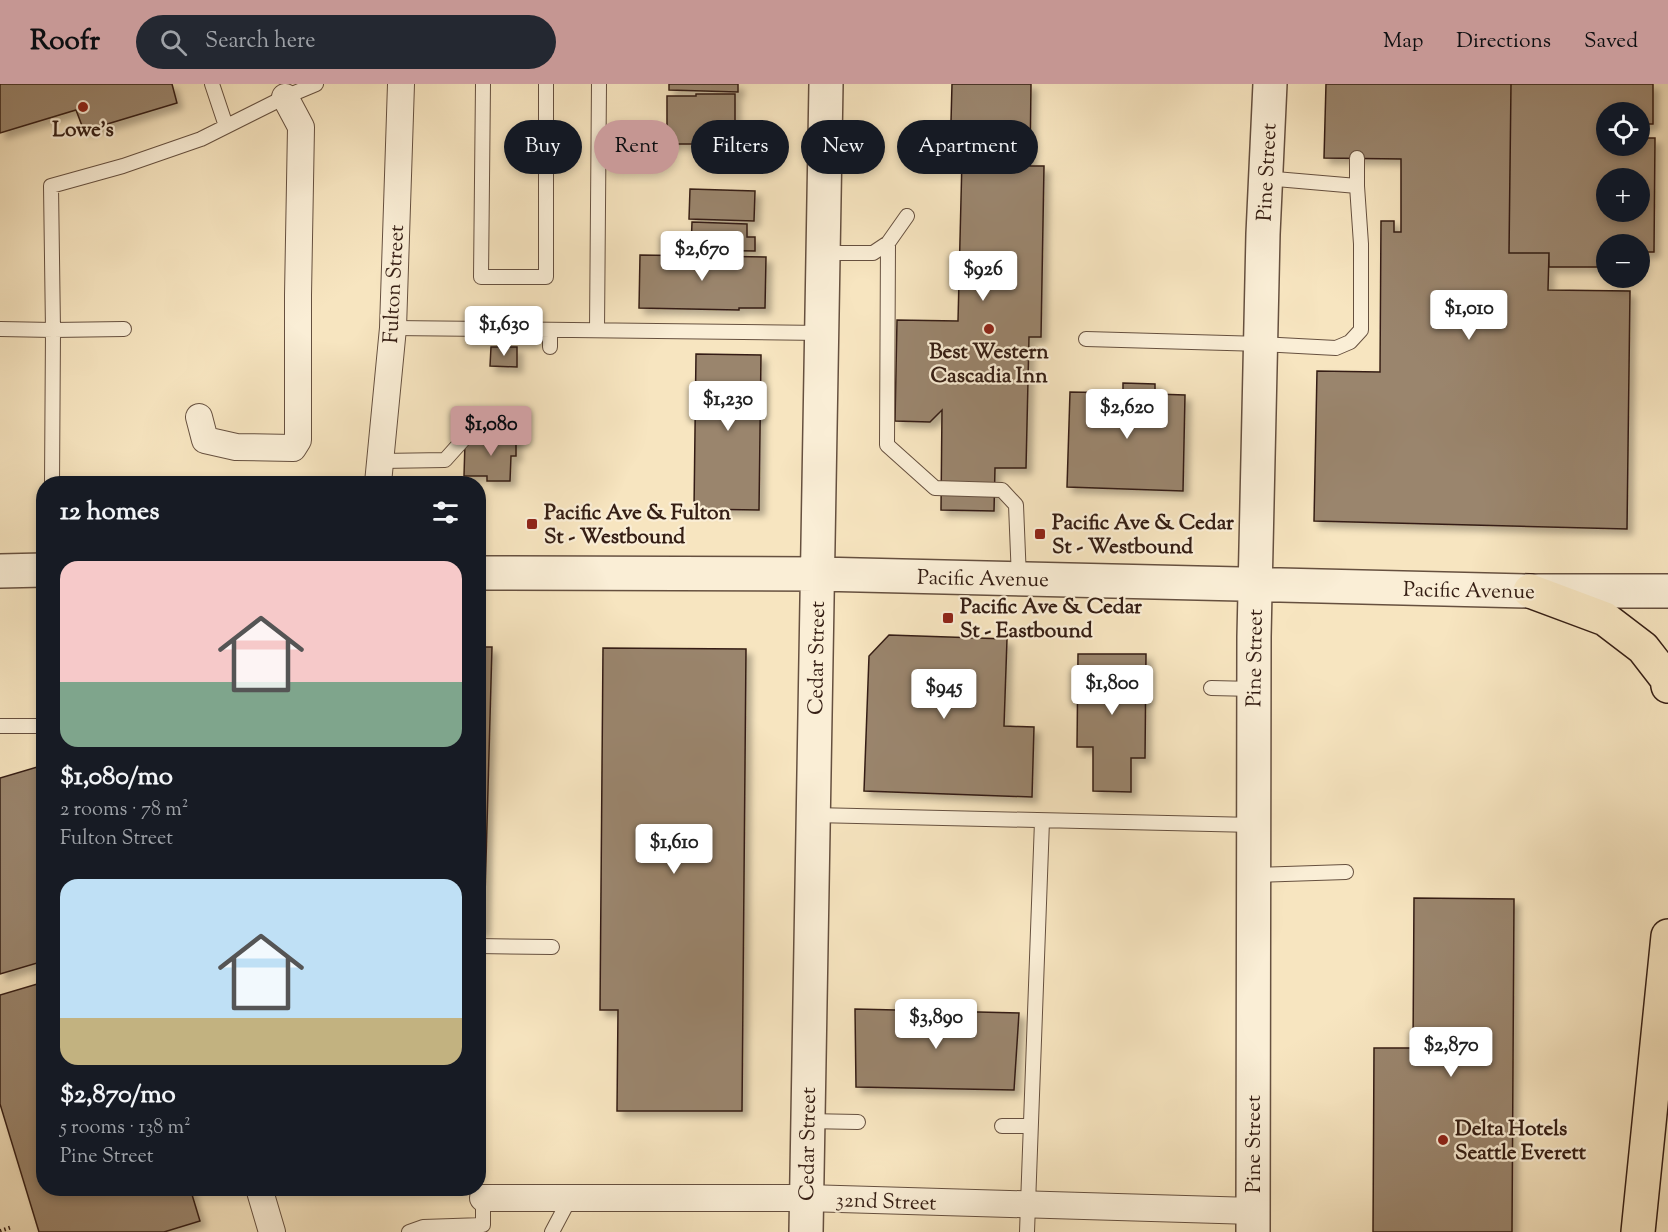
<!DOCTYPE html>
<meta charset="utf-8">
<style>
:root{--surface:#171b24;--page:#242831;--text:#f1f3f6;--muted:#9ea1a6;--accent:#c59692}
body{margin:0;font-family:"Sorts Mill Goudy",serif;background:var(--page);color:var(--text);height:100vh;display:flex;flex-direction:column;font-size:22px;white-space:nowrap}
*{box-sizing:border-box;margin:0}
p{font-size:20px;color:var(--muted)}
.icon{flex:none;width:33px;height:33px;fill:none;stroke:currentColor;stroke-width:2;stroke-linecap:round;stroke-linejoin:round}
.map{position:relative;flex:1;overflow:hidden}
.side{position:absolute;left:36px;top:392px;width:450px;height:720px;display:flex;flex-direction:column;background:var(--surface);border-radius:24px;box-shadow:0 3px 9px #0003}
.side>*{flex:none}
.top-card{position:absolute;left:504px;top:36px;width:570px;height:54px;display:flex;gap:12px}
.buttons{position:absolute;left:1596px;top:18px;display:grid;gap:12px}
.buttons a{display:grid;place-items:center;width:54px;height:54px;border-radius:50%;background:var(--surface);box-shadow:0 3px 9px #0003;font-size:30px}
.price{position:absolute;translate:-50% -51px;padding:0 14px;border-radius:6px;background:#fff;color:#222;font-size:20px;line-height:39px;filter:drop-shadow(0 2px 3px #0008)}
.price::after{content:'';position:absolute;left:50%;top:36px;width:18px;height:14px;margin-left:-9px;background:inherit;clip-path:polygon(0 0,100% 0,50% 100%)}
.price.active{background:var(--accent);color:#111}
ul{padding:0;list-style:none}
li{display:grid;align-content:center;gap:12px;height:318px;padding:0 24px}
li span{display:grid;place-items:center;height:186px;border-radius:18px;color:#555}
li>.icon{margin-inline-start:auto}
span .icon{width:108px;height:108px;fill:#fffc;stroke-width:1}
li b{font-size:26px}
h2{display:flex;justify-content:space-between;align-items:center;height:72px;padding:0 24px;font-size:26px}
.pill{padding:0 21px;border-radius:27px;background:var(--surface);box-shadow:0 3px 9px #0003;font-size:21px;line-height:54px}
.pill.active{background:var(--accent);color:#111}
header{display:flex;align-items:center;gap:36px;box-sizing:border-box;height:84px;padding:0 30px;background:var(--accent);color:#111}
header strong{font-size:28px}
nav{display:flex;gap:33px;margin-inline-start:auto;font-size:21px}
.search{width:420px;height:54px;background:var(--page);display:flex;align-items:center;gap:15px;box-sizing:border-box;padding:0 21px;border-radius:33px;color:var(--muted);font-size:22px}
.map>svg:first-child{display:block}
</style>
<header>
<strong>Roofr</strong>
<div class="search"><svg class="icon" aria-label="search" viewBox="0 0 24 24"><circle cx="10" cy="10" r="6"/><path d="M15 15l6 6"/></svg>Search here</div>
<nav><a>Map</a><a>Directions</a><a>Saved</a></nav>
</header>
<div class="map">
<svg width="1668" height="1148" viewBox="0 0 1668 1148">
<defs>
<filter id="shadow"><feDropShadow dx="5.5" dy="5.5" stdDeviation="3" flood-color="#0004"/></filter>
</defs>
<rect width="100%" height="100%" fill="#f7e5c0"/>
<filter id="stains"><feTurbulence type="fractalNoise" baseFrequency=".00333" numOctaves="4"/><feColorMatrix values="0 0 0 0 .2 0 0 0 0 .09 0 0 0 0 .02 0 0 0 .5 -.17"/></filter>
<radialGradient id="worn" r=".72"><stop offset=".6" stop-color="#630" stop-opacity="0"/><stop offset="1" stop-color="#630" stop-opacity=".3"/></radialGradient>
<path fill="#9a856d" stroke="#351e14" stroke-width="1.5" fill-rule="evenodd" filter="url(#shadow)" d="M0,0H172L177,19L84,47L76,26L0,49Z
M669,0H738V8L669,6Z
M952,0H1031L1030,82H1044L1041,253H1029L1026,384H995L994,427L941,426L942,326L930,338L895,337L897,236L958,237L962,75H950Z
M1326,0H1511L1509,169H1549L1548,206L1630,207L1627,445L1314,437L1317,287L1380,288L1381,137H1394V148H1401V75L1324,74Z
M1511,0H1653V40H1640V28H1606V62H1640V54H1655L1654,168H1640V160H1606V183H1549V169H1509ZM1606,94H1640V128H1606Z
M696,10H735V37H717V40H713V60H667V12H696Z
M690,105L755,107L754,137L689,135Z
M692,138L747,140V153H755V167L691,166Z
M640,171L766,173L765,224H739V226L639,224Z
M491,263H517V283L490,282Z
M696,270L761,271L759,426L694,425Z
M1123,299L1155,300V310L1185,311L1183,407L1067,403L1070,308L1123,309Z
M491,347H516V372H511L510,397H487V392H464L465,358H491Z
M889,551L1007,555L1004,642L1034,643L1032,713L864,707L869,572Z
M478,563H492L484,847H478Z
M603,564L746,565L742,1027H617L618,926H600Z
M1078,570H1146L1145,674H1131V708L1093,707V663H1077Z
M44,681V877L0,890V694Z
M1414,814L1514,815L1512,1148H1373L1374,964H1413Z
M44,898V1104H190L200,1137L164,1148H39L0,1020V911Z
M855,925L1019,929L1014,1006L856,1003Z"/>
<g fill="none" stroke-linecap="round" stroke-linejoin="round">
<defs>
<path id="service" d="M212,0L226,42
M483,0L481,193H546V0
M1357,102V74
M907,132L888,159L887,361L935,404L1002,406L1016,421L1019,495
M823,169H873L888,159
M393,244L822,249
M0,245L53,246L124,245
M550,246V263
M597,246L599,0
M1086,255L1262,260L1336,264L1350,258L1361,246V160L1357,102L1265,94
M381,377L445,376L480,337
M52,399L53,246L51,102L123,82L201,55L285,13L316,0
M1211,604L1254,605
M0,642H44
M814,731L1254,741
M1254,791L1346,788
M478,862L552,863
M807,1037L858,1038
M1002,1042H1030
M409,1148L423,1143L483,1141V1114
M552,1148L570,1114
M1027,1148L1042,737"/>
<path id="minor" d="M199,333L205,356L236,363L293,364L298,356V211L301,43L285,13
M378,399L393,244L401,0
M259,1104L272,1148
M483,1114H806L1253,1127"/>
<path id="tertiary" d="M0,487L44,486
M478,489L818,490L1530,507H1668
M806,1148L826,0
M1253,1148L1254,553L1263,150L1270,0"/>
<path id="motorway" d="M1530,507L1605,535L1643,564L1667,595L1668,602
M1638,1148L1668,852"/>
</defs>
<use href="#service" stroke="#66503f" stroke-width="16"/>
<use href="#minor" stroke="#66503f" stroke-width="28"/>
<use href="#tertiary" stroke="#66503f" stroke-width="36"/>
<use href="#motorway" stroke="#351e14" stroke-width="36"/>
<path stroke="#351e14" stroke-width="4" stroke-dasharray="1.5 3" stroke-linecap="butt" d="M0,1147L12,1143"/>
<use href="#service" stroke="#faeed6" stroke-width="14"/>
<use href="#minor" stroke="#faeed6" stroke-width="26"/>
<use href="#tertiary" stroke="#faeed6" stroke-width="33"/>
<use href="#motorway" stroke="#f7e5c0" stroke-width="33"/>
</g>
<g fill="#8f2418" stroke="#faeed6" stroke-width="2">
<circle cx="83" cy="23" r="6"/>
<circle cx="989" cy="245" r="6"/>
<rect x="526" y="434" width="12" height="12" rx="3"/>
<rect x="1034" y="444" width="12" height="12" rx="3"/>
<rect x="942" y="528" width="12" height="12" rx="3"/>
<circle cx="1443" cy="1056" r="6"/>
</g>
<g text-anchor="middle" stroke-width="4.5" stroke-linejoin="round" paint-order="stroke">
<g font-size="21" font-weight="bold" fill="#351e14" stroke="#faeed6" text-anchor="start">
<text x="83" y="52" text-anchor="middle">Lowe's</text>
<text x="989" y="274" text-anchor="middle">Best Western<tspan x="989" dy="24">Cascadia Inn</tspan></text>
<text x="544" y="435">Pacific Ave &amp; Fulton<tspan x="544" dy="24">St - Westbound</tspan></text>
<text x="1052" y="445">Pacific Ave &amp; Cedar<tspan x="1052" dy="24">St - Westbound</tspan></text>
<text x="960" y="529">Pacific Ave &amp; Cedar<tspan x="960" dy="24">St - Eastbound</tspan></text>
<text x="1455" y="1051">Delta Hotels<tspan x="1455" dy="24">Seattle Everett</tspan></text>
</g>
<g font-size="21" fill="#351e14" stroke="#faeed6">
<text transform="translate(1266 88) rotate(-87)" y="7">Pine Street</text>
<text transform="translate(393 200) rotate(-87)" y="7">Fulton Street</text>
<text transform="translate(983 494) rotate(1)" y="7">Pacific Avenue</text>
<text transform="translate(1469 506) rotate(1)" y="7">Pacific Avenue</text>
<text transform="translate(816 574) rotate(-89)" y="7">Cedar Street</text>
<text transform="translate(1254 574) rotate(-89)" y="7">Pine Street</text>
<text transform="translate(807 1060) rotate(-89)" y="7">Cedar Street</text>
<text transform="translate(1253 1060) rotate(-90)" y="7">Pine Street</text>
<text transform="translate(886 1117) rotate(2)" y="7">32nd Street</text>
</g>
</g>
<rect width="100%" height="100%" filter="url(#stains)"/>
<rect width="100%" height="100%" fill="url(#worn)"/>
</svg>
<div class="buttons">
<a><svg class="icon" aria-label="locate" viewBox="0 0 24 24"><circle cx="12" cy="12" r="6"/><path d="M12 2v4M12 18v4M2 12h4M18 12h4"/></svg></a>
<a>+</a>
<a>−</a>
</div>
<b class="price" style="left:702px;top:198px">$2,670</b>
<b class="price" style="left:983px;top:218px">$926</b>
<b class="price" style="left:1469px;top:257px">$1,010</b>
<b class="price" style="left:504px;top:273px">$1,630</b>
<b class="price" style="left:728px;top:348px">$1,230</b>
<b class="price" style="left:1127px;top:356px">$2,620</b>
<b class="price active" style="left:491px;top:373px">$1,080</b>
<b class="price" style="left:1112px;top:632px">$1,800</b>
<b class="price" style="left:944px;top:636px">$945</b>
<b class="price" style="left:674px;top:791px">$1,610</b>
<b class="price" style="left:936px;top:966px">$3,890</b>
<b class="price" style="left:1451px;top:994px">$2,870</b>
<div class="top-card">
<a class="pill">Buy</a>
<a class="pill active">Rent</a>
<a class="pill">Filters</a>
<a class="pill">New</a>
<a class="pill">Apartment</a>
</div>
<section class="side">
<h2>12 homes<svg class="icon" aria-label="filters" viewBox="0 0 24 24"><path d="M4 7h16M4 17h16"/><circle cx="9" cy="7" r="2"/><circle cx="15" cy="17" r="2"/></svg></h2>
<ul>
<li><span style="background:linear-gradient(#f6c9c9 65%,#7fa58c 0)"><svg class="icon" aria-label="home" viewBox="0 0 24 24"><path d="M3 11l9-7 9 7M6 9v11h12V9"/></svg></span><div><b>$1,080/mo</b><p>2 rooms · 78 m²</p><p>Fulton Street</p></div></li>
<li><span style="background:linear-gradient(#bfe0f5 75%,#c2b280 0)"><svg class="icon" aria-label="home" viewBox="0 0 24 24"><path d="M3 11l9-7 9 7M6 9v11h12V9"/></svg></span><div><b>$2,870/mo</b><p>5 rooms · 138 m²</p><p>Pine Street</p></div></li>
</ul>
</section>
</div>
